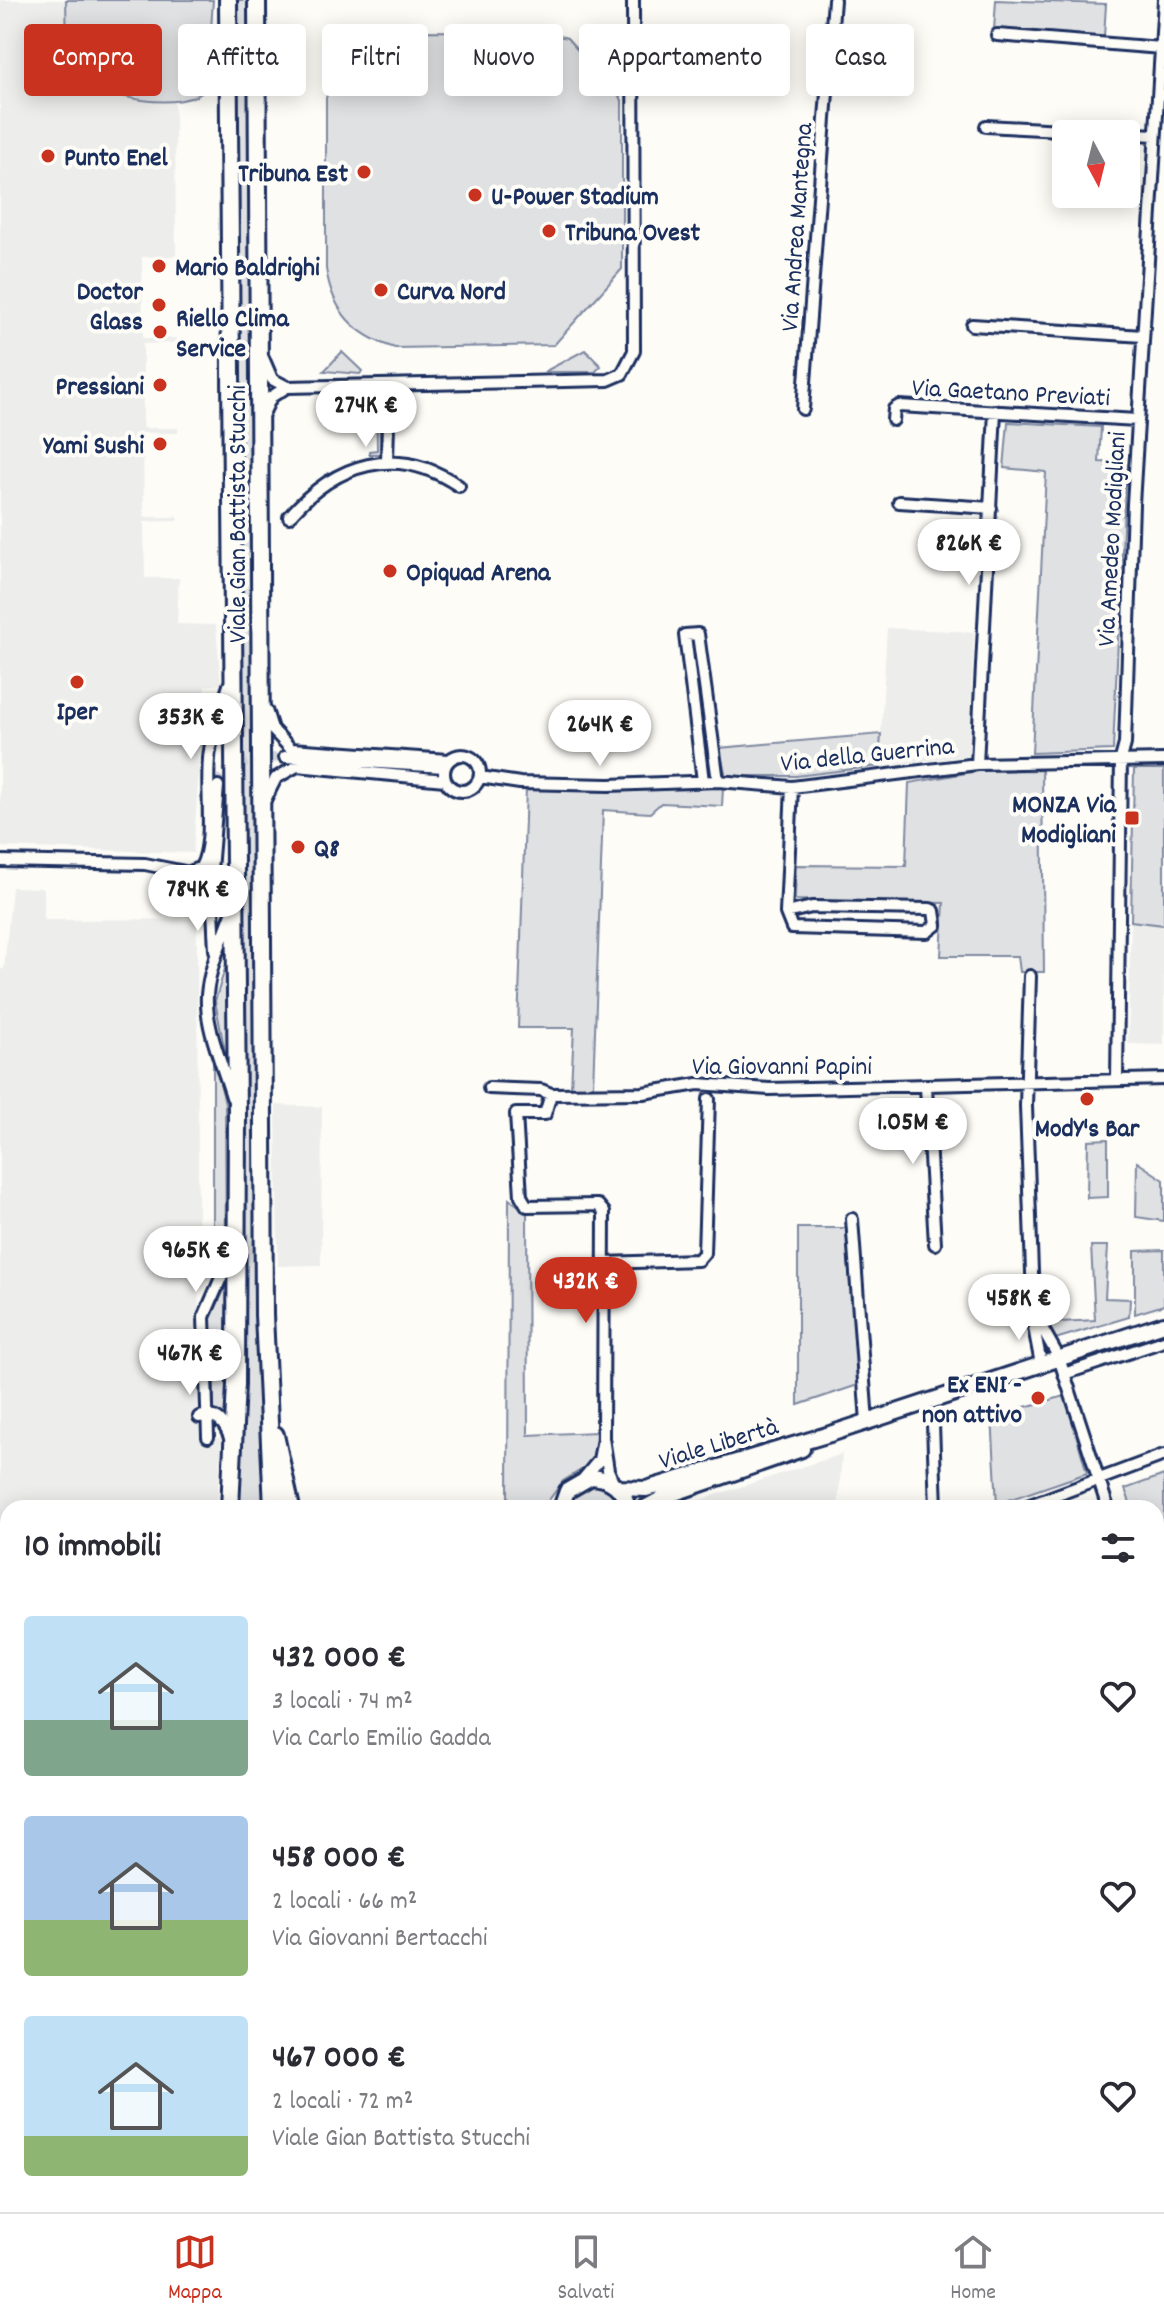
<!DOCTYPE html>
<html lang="it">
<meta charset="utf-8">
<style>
:root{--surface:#fff;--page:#f2f2f3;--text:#2b2b33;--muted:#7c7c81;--line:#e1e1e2;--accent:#c8321e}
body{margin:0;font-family:Dekko,sans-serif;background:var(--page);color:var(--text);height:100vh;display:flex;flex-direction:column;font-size:30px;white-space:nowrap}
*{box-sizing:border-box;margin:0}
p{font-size:26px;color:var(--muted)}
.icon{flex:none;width:44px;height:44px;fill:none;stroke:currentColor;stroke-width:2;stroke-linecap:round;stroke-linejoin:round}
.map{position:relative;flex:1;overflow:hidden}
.panel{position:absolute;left:0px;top:1500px;width:1164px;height:712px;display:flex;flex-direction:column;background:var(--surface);border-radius:24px 24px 0 0;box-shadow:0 4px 20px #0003}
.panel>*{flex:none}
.hud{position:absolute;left:24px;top:24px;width:1116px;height:72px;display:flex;gap:16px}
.needle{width:52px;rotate:173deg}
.tools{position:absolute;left:1052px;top:120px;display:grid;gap:16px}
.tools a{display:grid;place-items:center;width:88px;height:88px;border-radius:8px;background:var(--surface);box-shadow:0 4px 20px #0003;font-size:40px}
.price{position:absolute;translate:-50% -68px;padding:0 18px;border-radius:28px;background:#fff;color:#222;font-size:26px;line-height:52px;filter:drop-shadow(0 2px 4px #0008)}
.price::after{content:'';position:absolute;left:50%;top:48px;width:24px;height:18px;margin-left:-12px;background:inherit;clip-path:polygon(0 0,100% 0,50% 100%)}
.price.selected{background:var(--accent);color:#fff}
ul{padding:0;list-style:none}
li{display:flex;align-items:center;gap:24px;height:200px;padding:0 24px}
li span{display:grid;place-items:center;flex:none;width:224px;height:160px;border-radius:8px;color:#555}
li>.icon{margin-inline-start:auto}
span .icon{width:96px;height:96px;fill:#fffc;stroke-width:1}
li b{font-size:34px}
h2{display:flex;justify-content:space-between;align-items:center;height:96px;padding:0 24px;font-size:34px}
.chip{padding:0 28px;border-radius:8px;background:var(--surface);box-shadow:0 4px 20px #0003;font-size:28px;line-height:72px}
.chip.selected{background:var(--accent);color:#fff}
.tabs{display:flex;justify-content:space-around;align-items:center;height:112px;border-top:2px solid var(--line);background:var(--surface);font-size:22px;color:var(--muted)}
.tabs a{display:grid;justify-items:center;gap:4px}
.tabs .selected{color:var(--accent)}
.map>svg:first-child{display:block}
</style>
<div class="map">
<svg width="1164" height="2212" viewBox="0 0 1164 2212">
<rect width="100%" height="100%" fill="#fdfcf7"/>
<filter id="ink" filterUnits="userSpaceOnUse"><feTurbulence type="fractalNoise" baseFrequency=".0125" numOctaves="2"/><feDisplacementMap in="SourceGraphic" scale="16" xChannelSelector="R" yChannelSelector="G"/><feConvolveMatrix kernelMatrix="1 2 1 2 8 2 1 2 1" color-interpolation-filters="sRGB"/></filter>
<g filter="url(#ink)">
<path fill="#edeeec" d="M0,0H66L71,54L79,74L128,97L175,102L176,256L142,257L143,338H177V343L143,344V428H178V433H143L144,517H178V521L144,522L145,578H179L177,624L216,625L221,684L205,686L193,853L0,847Z
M887,628L974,632L969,756L879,766Z
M12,887L44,888V920L197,919L199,1437L222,1438L217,1508H8V1680H0V969H4Z
M1131,921L1164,925V1045L1128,1044Z
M276,1105L322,1107L321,1265L278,1266Z
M842,1454L838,1508H675Z
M8,1718V1970L0,1969V1720Z
M246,2204H544L543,2212H244Z"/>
<path fill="#e0e1e3" stroke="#7e88a0" stroke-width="2" d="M66,0H213L207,88C186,114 99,99 79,74C64,55 67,22 66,0Z
M233,0H252L259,1418L263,1486L267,1508H239L244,1417L242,666Z
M996,0L1106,4L1104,37L994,30Z
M406,31L544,32L567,38L622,100V269L554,345L395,348C354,335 333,312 326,269V98C339,57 366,40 406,31Z
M585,350L601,366L595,372H544Z
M342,352L362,371L360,374L324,371Z
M346,390L380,395V454H369V451L377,450L376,398H345Z
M1008,422L1101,427L1099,462L1126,463L1113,750L1032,753L1046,472L1004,468Z
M881,734L879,766L796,776H726L719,748Z
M1134,769H1164V925L1131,921Z
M1042,770L1044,972H1020L1018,956H941L944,903L795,900L796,865L906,866L909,783L978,771Z
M526,788H723L722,806L661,803L650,813L603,810L593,1087L571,1088L574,1028H518Z
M227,962V1062L215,1001Z
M213,1055L225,1103L226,1252L213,1281Z
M1108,1139V1197L1087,1198L1088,1140Z
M1137,1162L1164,1180V1221L1136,1217Z
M509,1199L527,1212L528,1435L596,1432L594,1462L563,1481L543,1508H508Z
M798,1228H846L858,1385L798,1405Z
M1091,1246H1108L1105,1298L1130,1299L1129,1317L1055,1339L1044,1323L1095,1320Z
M1164,1250V1305L1135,1314V1251Z
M227,1284L226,1340H210L211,1318Z
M218,1351L226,1357V1419L214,1411V1354Z
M1065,1396L1087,1473L997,1504L992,1416Z
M1164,1475V1567L1156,1570V1508H1132L1125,1489Z
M591,1484L615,1492L622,1508H568L576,1491Z
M1156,1666H1164V1820H1156Z
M1156,1834H1164V2212H1029L1031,2204H1156Z
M37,2204H139L133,2212H35Z
M181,2204H246L244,2212H178Z
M582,2204H801L800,2212H580Z"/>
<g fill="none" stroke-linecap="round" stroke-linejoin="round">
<path stroke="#d0d3d8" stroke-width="10" stroke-dasharray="10 5" stroke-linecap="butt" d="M218,786C225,759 263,759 285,757"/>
<defs>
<path id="street" d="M997,35L1161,48
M986,126L1155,135
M972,325L1143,336
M263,358L272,379L287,387L608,380L622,374L634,351L633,0
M803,409L834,0
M263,414L271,397L287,387
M893,420L894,409L899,406L1137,420
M387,462L389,385
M899,502L991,508
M289,517C335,463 397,443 459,486
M266,710L272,729L291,749L448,760
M444 773a18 18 0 1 1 36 0a18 18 0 1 1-36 0Z
M285,757L444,767
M977,764L995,411
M480,777L520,783L609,785L718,781L792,787L977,764L1164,760
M703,781L685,635L698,634L718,781
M265,800L276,778L297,766L445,780
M0,861L145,864L190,873
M201,867C216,840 204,784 210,750C213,729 223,706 229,685
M186 884a16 16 0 1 1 32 0a16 16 0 1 1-32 0Z
M211,870L218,786
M205,900L213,909L215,950
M786,913L812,907L930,909L934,911L936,925L927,932L792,928L786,913L792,787
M1030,976L1026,1106L1034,1327L1041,1364
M1117,1080L1121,759L1125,744L1133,504L1164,0
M926,1087L935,1244
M489,1088L541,1090L551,1094L643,1093L698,1084L769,1089L1164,1079
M551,1094L545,1114H516L521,1196L527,1206L598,1205L604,1212L603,1438L608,1470L614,1484
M232,1097C223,1066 205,1028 207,995C209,967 223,939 232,913
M852,1219L867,1422
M604,1263L698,1260L704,1253L709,1099
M1036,1317L1059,1358L1108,1508
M206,1353L217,1342L228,1348L233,1357
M1064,1374L1164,1341
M199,1417C217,1412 226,1425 231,1441
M933,1424L936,1508
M208,1437L204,1317L233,1250
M584,1478L599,1460L602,1444
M1022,1508L1164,1455
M1156,1587L1164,1584
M1156,1645L1159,1655
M0,1894H8"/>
<path id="secondary" d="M619,1488L646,1489L830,1434L1164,1324
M561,1508L567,1491L591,1477C611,1478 623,1488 628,1508
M645,1508L669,1495L802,1449
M0,1701L8,1700
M553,2212L554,2204
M565,2212L566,2204"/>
<path id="primary" d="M228,0L237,1115L236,1384L230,1508
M257,0L264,1315L273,1508
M275,1435L291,1508"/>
<path id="highway" d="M143,2212L148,2204
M159,2212L165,2204"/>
</defs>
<use href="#street" stroke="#1b2f5e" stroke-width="16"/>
<use href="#secondary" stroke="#1b2f5e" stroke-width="20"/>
<use href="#primary" stroke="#1b2f5e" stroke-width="22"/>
<use href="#highway" stroke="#1b2f5e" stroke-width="24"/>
<use href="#street" stroke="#fdfcf7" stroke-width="10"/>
<use href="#secondary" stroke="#fdfcf7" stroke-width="14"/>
<use href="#primary" stroke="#fdfcf7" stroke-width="16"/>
<use href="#highway" stroke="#fdfcf7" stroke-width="18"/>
</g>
</g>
<g fill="#c8321e" stroke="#fdfcf7" stroke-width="3">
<circle cx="48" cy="156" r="8"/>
<circle cx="364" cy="172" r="8"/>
<circle cx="475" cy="195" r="8"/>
<circle cx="549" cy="231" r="8"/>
<circle cx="159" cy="266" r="8"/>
<circle cx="381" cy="290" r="8"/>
<circle cx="159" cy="305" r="8"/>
<circle cx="160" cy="332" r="8"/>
<circle cx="160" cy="385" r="8"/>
<circle cx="160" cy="444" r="8"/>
<circle cx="390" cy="571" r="8"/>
<circle cx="77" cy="682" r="8"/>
<rect x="1124" y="810" width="16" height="16" rx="4"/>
<circle cx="298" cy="847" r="8"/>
<circle cx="1087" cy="1099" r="8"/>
<circle cx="1038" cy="1398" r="8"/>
</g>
<g text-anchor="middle" stroke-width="8" stroke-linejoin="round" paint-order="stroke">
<g font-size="26" font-weight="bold" fill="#1b2f5e" stroke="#fdfcf7" text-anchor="start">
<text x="64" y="165">Punto Enel</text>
<text x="348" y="181" text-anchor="end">Tribuna Est</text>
<text x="491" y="204">U-Power Stadium</text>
<text x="565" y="240">Tribuna Ovest</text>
<text x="175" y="275">Mario Baldrighi</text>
<text x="143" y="299" text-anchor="end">Doctor<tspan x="143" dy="30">Glass</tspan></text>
<text x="397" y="299">Curva Nord</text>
<text x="176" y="326">Riello Clima<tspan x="176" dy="30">Service</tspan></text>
<text x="144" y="394" text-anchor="end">Pressiani</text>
<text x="144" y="453" text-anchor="end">Yami Sushi</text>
<text x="406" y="580">Opiquad Arena</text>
<text x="77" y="719" text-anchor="middle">Iper</text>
<text x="1116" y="812" text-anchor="end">MONZA Via<tspan x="1116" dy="30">Modigliani</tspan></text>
<text x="314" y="856">Q8</text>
<text x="1087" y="1136" text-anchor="middle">ModY's Bar</text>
<text x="1022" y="1392" text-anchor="end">Ex ENI -<tspan x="1022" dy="30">non attivo</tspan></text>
</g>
<g font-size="26" fill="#1b2f5e" stroke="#fdfcf7">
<text transform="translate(795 227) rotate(-86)" y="9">Via Andrea Mantegna</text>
<text transform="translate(1011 391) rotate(3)" y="9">Via Gaetano Previati</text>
<text transform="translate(236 514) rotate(-90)" y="9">Viale Gian Battista Stucchi</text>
<text transform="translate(1110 539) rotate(-87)" y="9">Via Amedeo Modigliani</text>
<text transform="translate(867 753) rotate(-6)" y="9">Via della Guerrina</text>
<text x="782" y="1074">Via Giovanni Papini</text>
<text transform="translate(718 1442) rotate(-17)" y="9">Viale Libertà</text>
</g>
</g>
</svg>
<div class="tools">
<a><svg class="needle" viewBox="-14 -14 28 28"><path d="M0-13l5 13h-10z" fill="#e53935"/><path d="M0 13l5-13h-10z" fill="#7c7c81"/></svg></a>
</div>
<b class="price" style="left:366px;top:449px">274K €</b>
<b class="price" style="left:969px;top:587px">826K €</b>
<b class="price" style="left:191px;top:761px">353K €</b>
<b class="price" style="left:600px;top:768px">264K €</b>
<b class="price" style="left:198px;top:933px">784K €</b>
<b class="price" style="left:913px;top:1166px">1.05M €</b>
<b class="price" style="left:196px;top:1294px">965K €</b>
<b class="price selected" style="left:586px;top:1325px">432K €</b>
<b class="price" style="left:1019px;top:1342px">458K €</b>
<b class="price" style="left:190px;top:1397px">467K €</b>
<div class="hud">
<a class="chip selected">Compra</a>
<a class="chip">Affitta</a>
<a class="chip">Filtri</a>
<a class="chip">Nuovo</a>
<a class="chip">Appartamento</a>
<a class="chip">Casa</a>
</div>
<section class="panel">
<h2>10 immobili<svg class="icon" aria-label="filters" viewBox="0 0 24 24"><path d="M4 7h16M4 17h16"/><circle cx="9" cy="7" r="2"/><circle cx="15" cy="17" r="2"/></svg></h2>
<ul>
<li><span style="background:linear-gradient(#bfe0f5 65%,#7fa58c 0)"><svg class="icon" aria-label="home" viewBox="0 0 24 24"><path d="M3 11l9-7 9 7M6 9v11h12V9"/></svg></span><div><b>432 000 €</b><p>3 locali · 74 m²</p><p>Via Carlo Emilio Gadda</p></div><svg class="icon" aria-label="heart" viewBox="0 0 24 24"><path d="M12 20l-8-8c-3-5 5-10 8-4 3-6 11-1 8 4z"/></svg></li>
<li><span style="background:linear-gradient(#a9c7e8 65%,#8fb573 0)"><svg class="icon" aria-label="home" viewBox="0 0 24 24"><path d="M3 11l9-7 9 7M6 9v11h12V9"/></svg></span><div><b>458 000 €</b><p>2 locali · 66 m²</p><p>Via Giovanni Bertacchi</p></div><svg class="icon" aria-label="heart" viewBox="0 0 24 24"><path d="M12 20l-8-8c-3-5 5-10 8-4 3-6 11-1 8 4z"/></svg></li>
<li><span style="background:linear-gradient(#bfe0f5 75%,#8fb573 0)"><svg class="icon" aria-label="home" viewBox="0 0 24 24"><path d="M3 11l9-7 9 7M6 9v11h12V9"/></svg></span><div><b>467 000 €</b><p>2 locali · 72 m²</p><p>Viale Gian Battista Stucchi</p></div><svg class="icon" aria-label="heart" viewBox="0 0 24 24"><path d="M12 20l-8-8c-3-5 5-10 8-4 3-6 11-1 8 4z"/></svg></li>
</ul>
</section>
</div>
<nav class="tabs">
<a class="selected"><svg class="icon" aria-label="map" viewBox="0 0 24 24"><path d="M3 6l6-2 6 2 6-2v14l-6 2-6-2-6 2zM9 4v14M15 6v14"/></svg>Mappa</a>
<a><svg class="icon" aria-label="saved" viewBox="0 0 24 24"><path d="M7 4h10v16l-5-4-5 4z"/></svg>Salvati</a>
<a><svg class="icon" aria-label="home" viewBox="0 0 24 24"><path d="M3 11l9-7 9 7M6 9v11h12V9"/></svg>Home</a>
</nav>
